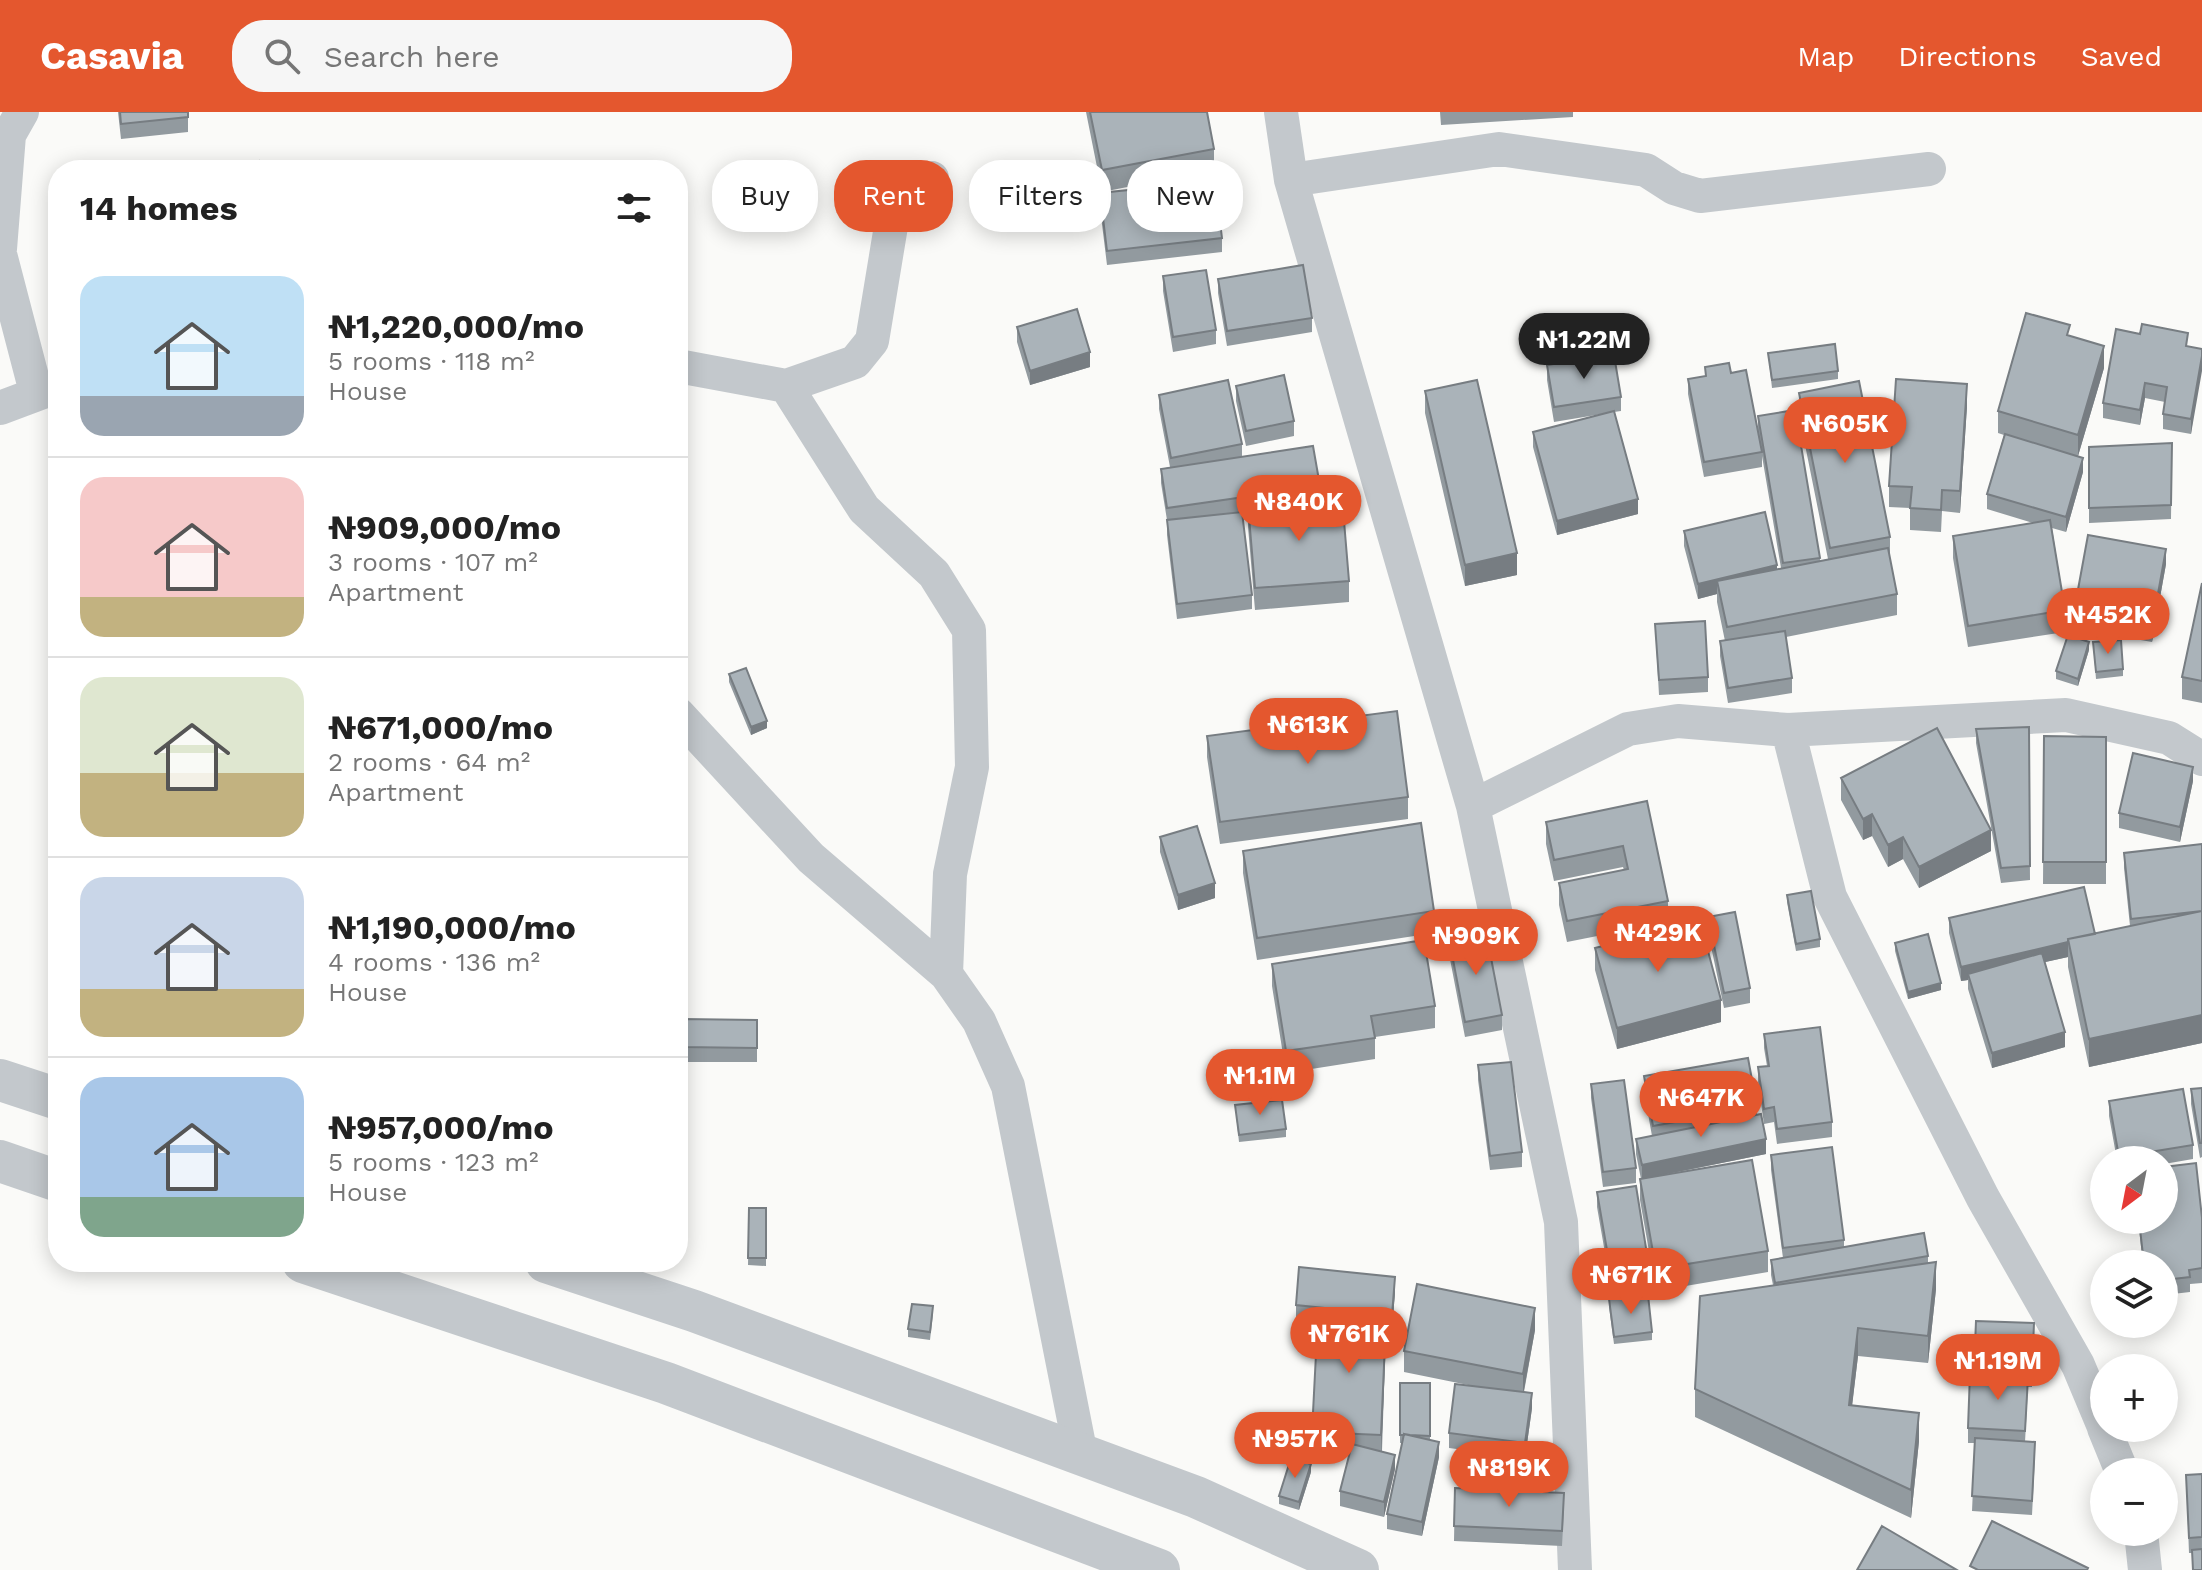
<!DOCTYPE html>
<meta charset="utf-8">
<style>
:root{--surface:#fff;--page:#f6f6f6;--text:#222;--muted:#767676;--line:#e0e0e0;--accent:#e4572e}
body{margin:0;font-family:"Work Sans",sans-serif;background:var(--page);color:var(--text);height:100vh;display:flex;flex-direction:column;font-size:30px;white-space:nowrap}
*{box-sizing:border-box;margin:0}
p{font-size:26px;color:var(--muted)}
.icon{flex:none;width:44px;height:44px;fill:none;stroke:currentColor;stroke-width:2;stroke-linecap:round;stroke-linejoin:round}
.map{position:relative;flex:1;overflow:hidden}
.drawer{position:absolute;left:48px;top:48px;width:640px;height:1112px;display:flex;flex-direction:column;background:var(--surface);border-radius:32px;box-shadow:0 4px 20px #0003}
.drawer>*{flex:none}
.guide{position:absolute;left:712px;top:48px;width:760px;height:72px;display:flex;gap:16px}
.needle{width:52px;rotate:212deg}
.fabs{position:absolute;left:2090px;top:1034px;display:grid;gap:16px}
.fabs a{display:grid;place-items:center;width:88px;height:88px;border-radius:50%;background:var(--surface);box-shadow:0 4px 20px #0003;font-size:40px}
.price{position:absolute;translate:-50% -68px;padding:0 18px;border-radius:28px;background:var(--accent);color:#fff;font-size:26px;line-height:52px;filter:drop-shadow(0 2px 4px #0008)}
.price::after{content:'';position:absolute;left:50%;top:48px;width:24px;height:18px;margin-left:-12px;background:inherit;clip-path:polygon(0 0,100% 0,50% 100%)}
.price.active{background:#222;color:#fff}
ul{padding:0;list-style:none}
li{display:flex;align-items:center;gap:24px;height:200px;padding:0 32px}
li+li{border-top:2px solid var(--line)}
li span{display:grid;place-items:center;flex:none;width:224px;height:160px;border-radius:24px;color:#555}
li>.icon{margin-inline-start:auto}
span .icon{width:96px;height:96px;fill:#fffc;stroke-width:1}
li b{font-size:34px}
h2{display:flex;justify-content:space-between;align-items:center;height:96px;padding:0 32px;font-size:34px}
.pill{padding:0 28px;border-radius:32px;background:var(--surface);box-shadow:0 4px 20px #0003;font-size:28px;line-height:72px}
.pill.active{background:var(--accent);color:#fff}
header{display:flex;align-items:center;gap:48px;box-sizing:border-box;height:112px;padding:0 40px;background:var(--accent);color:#fff}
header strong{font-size:38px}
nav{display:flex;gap:44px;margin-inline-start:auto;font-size:28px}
.search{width:560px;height:72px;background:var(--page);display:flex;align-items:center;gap:20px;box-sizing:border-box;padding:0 28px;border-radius:32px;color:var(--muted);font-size:30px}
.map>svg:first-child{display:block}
</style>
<header>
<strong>Casavia</strong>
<div class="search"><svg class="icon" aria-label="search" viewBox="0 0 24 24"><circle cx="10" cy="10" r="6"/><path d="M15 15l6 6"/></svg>Search here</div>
<nav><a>Map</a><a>Directions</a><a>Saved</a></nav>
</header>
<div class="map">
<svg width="2202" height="1458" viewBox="0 0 2202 1458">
<rect width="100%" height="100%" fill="#fafaf8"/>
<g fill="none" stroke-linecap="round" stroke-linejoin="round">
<path stroke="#c3c8cc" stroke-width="34" d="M1281,0L1291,68L1473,694L1561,1110L1575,1458
M1291,68L1499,37L1646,58L1674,76L1700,84L1929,57
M0,137L9,23L22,0
M0,142L36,280
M678,254L786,274L864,397L934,462L969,518L972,655L950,762L946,862
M786,274L855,250L872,229L892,108L932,66
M0,296L56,275
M678,602L811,746L946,862L979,909L1008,974L1081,1343
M1788,618L1830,785L1983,1086L2078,1253L2104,1315
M1473,694L1628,617L1678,609L1788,618L2066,603L2169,626L2202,647
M2104,1316L2122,1360
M2141,1420L2145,1458"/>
<path stroke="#c3c8cc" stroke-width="42" d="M0,968L58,987
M0,1049L58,1069
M303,1150L666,1271L1159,1458
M546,1150L694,1199L1196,1385L1358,1458"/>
</g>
<path fill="#929a9f" d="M118,0H188V20L121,27Z
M1086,0H1207L1214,37V58L1102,80Z
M1440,0H1573V5L1441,13Z
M1100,81L1222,126V140L1107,153L1100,96Z
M1163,164L1216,218V232L1173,240L1163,179Z
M1218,167L1312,206V220L1227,234L1218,181Z
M1017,215L1090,255L1030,273L1017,230Z
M2070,224L2104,256L2078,344L2083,360L2066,420L2052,416L2065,498V520L1968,535L1953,446V424L2033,411L1987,397V382L2004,323L1998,321V299Z
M2188,235L2202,237L2191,322L2163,317V302L2165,290L2145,286L2140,313L2103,306V291Z
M1768,241L1838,259V267L1772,276Z
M1547,253L1621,285V299L1614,300L1638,402L1557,423L1533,335V320L1602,302L1554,310L1547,268Z
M1705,255L1731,261L1758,317V304L1820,446V449L1828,447L1799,303V281L1890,425V447L1897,482V503L1786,525L1792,566V581L1728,591L1720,544V529H1725L1717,490V482L1698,487L1684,434V419L1777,457L1781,456L1762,344V355L1704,365L1688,282V267L1705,265Z
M1236,274L1294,309V324L1246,334L1236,289Z
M1425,279L1517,463L1465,474L1425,301Z
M1159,283L1242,332V345L1320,374V387L1349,469V490L1255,498L1248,415V399L1242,400L1252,483V497L1177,507L1167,423V408L1161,371V357L1170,355L1159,297Z
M1967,294L1960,401L1942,399L1941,420L1910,418V396L1889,395V374Z
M2172,331L2171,407L2089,411V335Z
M2166,452L2152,530L2118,524V517L2087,512V499L2077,498V483Z
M2202,471V591L2182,587V565Z
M1655,512L1708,565V580L1659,583Z
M2093,530L2123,557V564L2096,567Z
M2089,538L2078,574L2056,567V559Z
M729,562L767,616L751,623L729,570Z
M2029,615L2030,768L2001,771L1976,631V617Z
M1207,624L1408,685V707L1220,732L1207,645Z
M2044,624L2106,625V772H2043Z
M1841,666L1991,739L1919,776L1903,747L1888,755L1872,724L1863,728L1841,688Z
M2193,669L2180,730L2119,716V701Z
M1647,689L1668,789V810L1567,830L1559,793V771L1624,758L1623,755L1554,769L1546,732V710Z
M1160,725L1215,786L1178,798L1160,740Z
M2202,732V931L2089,955L2068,855V845L2045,850L2065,935L1992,956L1968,877V868L1961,869L1949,821V806L2095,822L2130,814L2124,756V741Z
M1243,739L1434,799V821L1257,848L1243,761Z
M1787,783L1820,827V835L1796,839L1787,790Z
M1708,805L1750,876V891L1724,896L1708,820Z
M1449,827L1502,903V918L1465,925L1449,842Z
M1895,831L1941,878L1908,887L1895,839Z
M1595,836L1721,910L1617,937L1595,858Z
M1272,852L1435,894V916L1375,925V947L1286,961L1272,874Z
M682,907L757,908V950H682Z
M1764,922L1832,1010V1025L1777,1032L1774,1010L1764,1012L1758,970V955L1767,954L1764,936Z
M1478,953L1522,1040V1055L1490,1058L1478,968Z
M1644,964L1757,995V1002L1766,1042L1663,1063L1768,1139V1160L1656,1179L1640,1088V1067H1641L1636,1042V1027L1652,1024L1644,979Z
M1591,972L1636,1056V1071L1603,1075L1591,986Z
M2202,976V1045L2200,1046L2191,992V977Z
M2109,989L2193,1033V1047L2164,1052V1048H2117L2109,1004Z
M1235,993L1286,1017V1025L1239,1030Z
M1771,1043L1844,1128V1135L1928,1144V1151L1936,1177L1928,1251L1858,1244L1852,1293L1919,1329L1911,1406L1695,1305V1277L1773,1173L1771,1163V1148L1783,1146L1771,1058Z
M1597,1080L1651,1167V1182L1634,1185L1652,1220V1228L1614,1232L1609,1195V1187H1613L1597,1095Z
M749,1096H766V1154L748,1153Z
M2202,1106V1171L2190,1172V1180L2164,1183V1152H2143L2138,1108Z
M1395,1180L1392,1218L1386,1217L1382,1339L1395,1357L1384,1405L1340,1394V1379L1349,1343L1312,1341L1317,1210L1296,1208V1193Z
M933,1202L930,1228L908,1225V1217Z
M1976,1209L2034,1211L2032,1275H2028L2025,1330L2035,1345L2032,1403L1972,1399L1975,1331H1968V1316L1974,1262Z
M1535,1218L1524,1280L1532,1296L1525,1346L1449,1336V1321L1478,1275L1404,1260V1239Z
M1400,1271H1430V1328L1439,1345L1422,1424L1387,1417V1402L1402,1331H1400Z
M1311,1360L1299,1398L1279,1392V1384Z
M2202,1362V1458H2192V1441H2189L2186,1363Z
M1455,1376L1564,1396L1562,1434L1454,1429Z"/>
<path fill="#777d82" d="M2104,234V256L2078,344V323Z
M1090,240V255L1030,273V259Z
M2202,244V259L2191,322V307Z
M2145,271V286L2140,313V298Z
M1967,272V294L1960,401V379Z
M2083,346V360L2066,420V405Z
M1638,387V402L1557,423V409Z
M2166,437V452L2152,530V515Z
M1517,441V463L1465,474V453Z
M1777,453V468L1717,469V482L1698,487V472Z
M2089,530V538L2078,574V567Z
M767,609V616L751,623V615Z
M2193,655V669L2180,730V715Z
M1872,702V724L1863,728V707Z
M1991,718V739L1919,776V755Z
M1903,725V747L1888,755V733Z
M1215,771V786L1178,798V783Z
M2068,830V845L1970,867L1968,862V868L1961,869V855Z
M1941,871V878L1908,887V880Z
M1721,888V910L1617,937V916Z
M2202,903V931L2089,955V927Z
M2065,920V935L1992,956V941Z
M1766,1027V1042L1642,1067V1053Z
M1936,1150V1177L1928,1251V1224Z
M1395,1165V1180L1392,1218V1203Z
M1535,1196V1218L1523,1283V1262Z
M1386,1207V1228L1381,1345V1323Z
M1858,1216V1244L1849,1320V1293Z
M1532,1281V1296L1525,1346V1331Z
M1919,1301V1329L1911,1406V1378Z
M1439,1330V1345L1422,1424V1410Z
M1395,1343V1357L1384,1405V1390Z
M1311,1352V1360L1299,1398V1390Z"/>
<path fill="#aab3b9" stroke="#777d82" stroke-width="2" d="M120,0H188V5L121,12Z
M1090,0H1207L1214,37L1102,58Z
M259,49L262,58H234Z
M1215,69L1222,126L1107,139L1100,81Z
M1303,153L1312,206L1227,219L1218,167Z
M1206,158L1216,218L1173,225L1163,164Z
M1077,197L1090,240L1030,259L1017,215Z
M2026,201L2070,213L2067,223L2104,234L2078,323L1998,299Z
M2142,212L2188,221L2186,234L2202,237V244L2191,307L2163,302L2167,275L2145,271L2140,298L2103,291L2116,217L2140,222Z
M1835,232L1838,259L1772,268L1768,241Z
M1614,243L1621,285L1554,295L1547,253Z
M1729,251L1731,261L1746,258L1762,340L1704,350L1688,267L1706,264L1705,255Z
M1284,263L1294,309L1246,319L1236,274Z
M1896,267L1967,272L1960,379L1942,378L1941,398L1910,396L1912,375L1889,374Z
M1228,268L1242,332L1171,346L1159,283Z
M1477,268L1517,441L1465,453L1425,279Z
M1859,269L1890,425L1830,436L1799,281Z
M1795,298L1820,446L1783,451L1758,304Z
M1614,299L1638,387L1557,409L1533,320Z
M2005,322L2083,346L2066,405L1987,382Z
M2172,331L2171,393L2089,396V335Z
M1313,334L1320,374L1167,396L1161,357Z
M1342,385L1349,469L1255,476L1248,393Z
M1242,400L1252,483L1177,492L1167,408Z
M1765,400L1777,453L1698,472L1684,419Z
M2050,408L2065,498L1968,514L1953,424Z
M2088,423L2166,437L2152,515L2118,509L2119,502L2087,497L2088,485L2077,483Z
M1888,436L1897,482L1727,515L1717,469Z
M2202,471V569L2182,565Z
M1705,509L1708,565L1659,568L1655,512Z
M1785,519L1792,566L1728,576L1720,529Z
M2068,523L2089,530L2078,567L2056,559Z
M2121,528L2123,557L2096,560L2093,530Z
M746,556L767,609L751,615L729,562Z
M1397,599L1408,685L1220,710L1207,624Z
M2029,615L2030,754L2001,756L1976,617Z
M1937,616L1991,718L1919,755L1903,725L1888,733L1872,702L1863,707L1841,666Z
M2044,624L2106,625V750H2043Z
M2133,641L2193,655L2180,715L2119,701Z
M1647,689L1668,789L1567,809L1559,771L1628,757L1623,734L1554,748L1546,710Z
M1421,711L1434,799L1257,826L1243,739Z
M1197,714L1215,771L1178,783L1160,725Z
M2202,732V799L2131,807L2124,741Z
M2084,775L2095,822L2068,827V830L1961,855L1949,806Z
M1811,779L1820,827L1796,832L1787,783Z
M2202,799V903L2089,927L2068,827Z
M1735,800L1750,876L1724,881L1708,805Z
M1700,809L1721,888L1617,916L1595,836Z
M1486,820L1502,903L1465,910L1449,827Z
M1928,822L1941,871L1908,880L1895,831Z
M1424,828L1435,894L1371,904L1375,926L1286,939L1272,852Z
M2042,841L2065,920L1992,941L1968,862Z
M682,907L757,908V936L682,935Z
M1820,915L1832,1010L1777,1017L1774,995L1764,997L1758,955L1769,954L1764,922Z
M1748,946L1757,995L1653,1014L1644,964Z
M1511,950L1522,1040L1490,1044L1478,953Z
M1624,968L1636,1056L1603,1060L1591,972Z
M2202,976V1031H2200L2191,977Z
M2183,977L2193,1033L2119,1045L2109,989Z
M1282,988L1286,1017L1239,1023L1235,993Z
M1761,1002L1766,1027L1642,1053L1636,1027Z
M1832,1035L1844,1128L1783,1136L1771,1043Z
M1752,1048L1768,1139L1656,1157L1640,1067Z
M2196,1051L2202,1106V1156L2189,1158L2190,1165L2164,1168V1152H2144L2139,1108H2164V1055Z
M1636,1074L1651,1167L1613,1173L1597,1080Z
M749,1096H766V1146H748Z
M1924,1121L1928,1144L1775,1171L1771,1148Z
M1936,1150L1928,1224L1858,1216L1849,1293L1919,1301L1911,1378L1695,1277L1700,1184Z
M1299,1155L1395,1165L1392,1203L1296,1193Z
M1417,1172L1535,1196L1523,1262L1404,1239Z
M1648,1183L1652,1220L1614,1225L1609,1187Z
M912,1192L933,1194L930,1220L908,1217Z
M1318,1203L1386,1207L1381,1323L1312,1320Z
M1976,1209L2034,1211L2032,1260L1974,1258Z
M1970,1261L2028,1265L2025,1319L1968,1316Z
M1400,1271H1430V1324L1410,1323L1404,1322V1323H1400Z
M1455,1272L1532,1281L1525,1331L1449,1321Z
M1404,1322L1439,1330L1422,1410L1387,1402Z
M1975,1326L2035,1330L2032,1389L1972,1384Z
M1352,1332L1395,1343L1384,1390L1340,1379Z
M1291,1346L1311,1352L1299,1390L1279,1384Z
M2202,1362V1425L2189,1426L2186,1363Z
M1455,1376L1564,1381L1562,1419L1454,1414Z
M1992,1409L2088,1456L2087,1458H1978L1970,1454Z
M1882,1414L1957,1458H1857Z
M2202,1437V1458H2193L2192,1438Z"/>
</svg>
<div class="fabs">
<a><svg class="needle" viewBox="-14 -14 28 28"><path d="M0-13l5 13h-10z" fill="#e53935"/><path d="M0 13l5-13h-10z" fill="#767676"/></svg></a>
<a><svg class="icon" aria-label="layers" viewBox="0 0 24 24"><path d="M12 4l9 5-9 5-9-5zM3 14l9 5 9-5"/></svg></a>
<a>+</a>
<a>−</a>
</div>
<b class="price active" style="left:1584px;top:269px">₦1.22M</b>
<b class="price" style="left:1845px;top:353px">₦605K</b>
<b class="price" style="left:1299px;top:431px">₦840K</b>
<b class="price" style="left:2108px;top:544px">₦452K</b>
<b class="price" style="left:1308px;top:654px">₦613K</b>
<b class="price" style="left:1658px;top:862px">₦429K</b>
<b class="price" style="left:1476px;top:865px">₦909K</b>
<b class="price" style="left:1260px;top:1005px">₦1.1M</b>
<b class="price" style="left:1701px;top:1027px">₦647K</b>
<b class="price" style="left:1631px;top:1204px">₦671K</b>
<b class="price" style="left:1349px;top:1263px">₦761K</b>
<b class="price" style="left:1998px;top:1290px">₦1.19M</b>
<b class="price" style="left:1295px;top:1368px">₦957K</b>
<b class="price" style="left:1509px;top:1397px">₦819K</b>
<div class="guide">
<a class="pill">Buy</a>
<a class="pill active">Rent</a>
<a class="pill">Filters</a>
<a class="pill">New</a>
</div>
<section class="drawer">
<h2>14 homes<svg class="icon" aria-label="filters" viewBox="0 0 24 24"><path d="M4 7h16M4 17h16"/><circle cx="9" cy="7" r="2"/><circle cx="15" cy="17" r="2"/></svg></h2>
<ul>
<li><span style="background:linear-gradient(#bfe0f5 75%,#9aa5b1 0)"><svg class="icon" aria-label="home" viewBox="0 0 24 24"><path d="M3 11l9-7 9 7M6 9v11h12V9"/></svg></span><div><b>₦1,220,000/mo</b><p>5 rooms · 118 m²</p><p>House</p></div></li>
<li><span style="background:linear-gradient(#f6c9c9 75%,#c2b280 0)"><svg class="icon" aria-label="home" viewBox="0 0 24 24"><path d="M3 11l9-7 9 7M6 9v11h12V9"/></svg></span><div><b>₦909,000/mo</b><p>3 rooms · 107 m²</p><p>Apartment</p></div></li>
<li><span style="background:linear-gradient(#dfe7d0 60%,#c2b280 0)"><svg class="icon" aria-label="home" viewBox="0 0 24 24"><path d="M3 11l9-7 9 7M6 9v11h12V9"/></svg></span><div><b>₦671,000/mo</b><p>2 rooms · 64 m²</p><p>Apartment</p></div></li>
<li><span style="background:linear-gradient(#c9d6e8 70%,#c2b280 0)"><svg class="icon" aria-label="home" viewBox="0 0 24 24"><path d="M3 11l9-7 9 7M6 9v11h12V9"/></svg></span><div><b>₦1,190,000/mo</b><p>4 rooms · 136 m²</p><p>House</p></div></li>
<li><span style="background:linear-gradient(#a9c7e8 75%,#7fa58c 0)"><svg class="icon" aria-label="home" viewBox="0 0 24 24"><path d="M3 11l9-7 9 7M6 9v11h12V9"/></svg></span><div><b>₦957,000/mo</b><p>5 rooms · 123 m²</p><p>House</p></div></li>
</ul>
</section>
</div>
